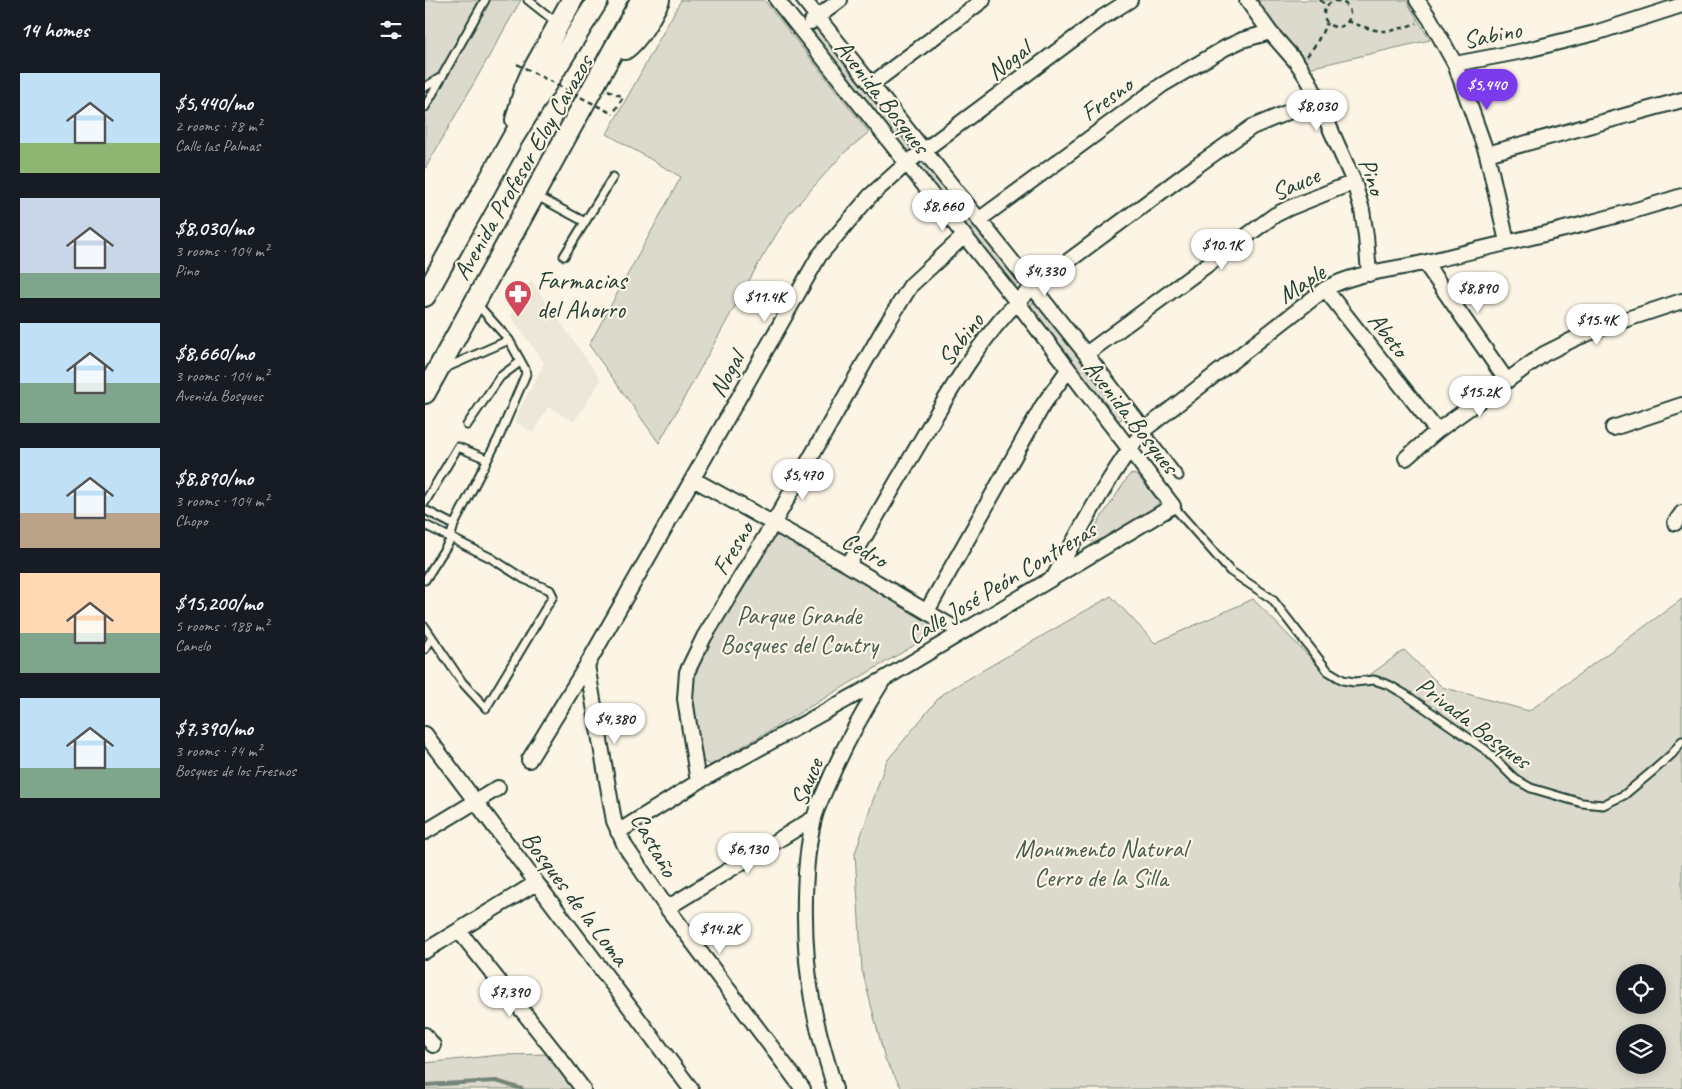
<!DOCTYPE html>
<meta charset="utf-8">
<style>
:root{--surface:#171b24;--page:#242831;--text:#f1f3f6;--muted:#9ea1a6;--accent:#7c3aed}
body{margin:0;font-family:Caveat,sans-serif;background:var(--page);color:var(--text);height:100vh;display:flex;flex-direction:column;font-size:19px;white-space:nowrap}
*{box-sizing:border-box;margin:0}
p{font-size:16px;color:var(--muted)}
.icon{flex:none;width:28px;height:28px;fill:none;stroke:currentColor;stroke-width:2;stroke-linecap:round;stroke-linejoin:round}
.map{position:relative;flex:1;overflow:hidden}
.side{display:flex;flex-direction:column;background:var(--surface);width:425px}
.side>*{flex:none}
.tools{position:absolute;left:1191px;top:964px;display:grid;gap:10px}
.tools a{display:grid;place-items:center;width:50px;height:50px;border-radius:50%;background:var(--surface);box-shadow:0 2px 12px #0003;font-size:25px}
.price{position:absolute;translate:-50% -42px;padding:0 11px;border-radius:18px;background:#fff;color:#222;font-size:16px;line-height:32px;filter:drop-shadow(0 1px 2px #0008)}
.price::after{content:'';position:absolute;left:50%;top:30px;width:15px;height:11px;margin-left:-8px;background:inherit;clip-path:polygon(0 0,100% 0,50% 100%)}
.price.current{background:var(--accent);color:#fff}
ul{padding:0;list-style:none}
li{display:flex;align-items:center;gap:15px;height:125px;padding:0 20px}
li span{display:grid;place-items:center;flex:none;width:140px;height:100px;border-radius:0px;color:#555}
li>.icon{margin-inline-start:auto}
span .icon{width:60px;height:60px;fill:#fffc;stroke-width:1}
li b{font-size:21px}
h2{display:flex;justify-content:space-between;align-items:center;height:60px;padding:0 20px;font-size:21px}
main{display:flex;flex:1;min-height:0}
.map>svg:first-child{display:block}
</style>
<main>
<section class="side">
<h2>14 homes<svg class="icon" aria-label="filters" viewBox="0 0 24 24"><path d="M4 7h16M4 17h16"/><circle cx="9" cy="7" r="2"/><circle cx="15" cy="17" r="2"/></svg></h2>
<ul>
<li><span style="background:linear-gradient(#bfe0f5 70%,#8fb573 0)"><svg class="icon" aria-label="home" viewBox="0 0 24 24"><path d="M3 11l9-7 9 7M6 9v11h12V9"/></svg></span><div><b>$5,440/mo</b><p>2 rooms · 78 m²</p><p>Calle las Palmas</p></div></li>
<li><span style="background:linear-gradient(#c9d6e8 75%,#7fa58c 0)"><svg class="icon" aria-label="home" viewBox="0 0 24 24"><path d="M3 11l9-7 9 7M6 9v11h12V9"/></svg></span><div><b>$8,030/mo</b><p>3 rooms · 104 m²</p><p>Pino</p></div></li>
<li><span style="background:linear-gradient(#bfe0f5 60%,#7fa58c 0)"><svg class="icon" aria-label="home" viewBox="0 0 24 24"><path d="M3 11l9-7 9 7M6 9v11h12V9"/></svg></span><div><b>$8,660/mo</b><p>3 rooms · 104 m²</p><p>Avenida Bosques</p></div></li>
<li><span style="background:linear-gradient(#bfe0f5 65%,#b9a48a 0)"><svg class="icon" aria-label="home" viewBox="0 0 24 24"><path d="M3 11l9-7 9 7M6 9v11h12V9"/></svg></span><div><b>$8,890/mo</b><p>3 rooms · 104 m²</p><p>Chopo</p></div></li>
<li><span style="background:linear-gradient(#ffd9b3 60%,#7fa58c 0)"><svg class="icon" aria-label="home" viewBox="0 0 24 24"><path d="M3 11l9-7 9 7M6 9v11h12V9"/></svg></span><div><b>$15,200/mo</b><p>5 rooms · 188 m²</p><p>Canelo</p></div></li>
<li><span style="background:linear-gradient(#bfe0f5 70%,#7fa58c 0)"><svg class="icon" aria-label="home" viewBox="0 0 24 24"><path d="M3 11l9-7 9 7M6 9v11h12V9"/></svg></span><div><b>$7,390/mo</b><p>3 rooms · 74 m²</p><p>Bosques de los Fresnos</p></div></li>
</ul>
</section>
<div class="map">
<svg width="1257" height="1089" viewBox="0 0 1257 1089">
<rect width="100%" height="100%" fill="#fcf5e5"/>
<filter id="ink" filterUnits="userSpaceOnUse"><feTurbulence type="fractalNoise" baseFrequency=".02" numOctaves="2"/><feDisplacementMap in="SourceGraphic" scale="10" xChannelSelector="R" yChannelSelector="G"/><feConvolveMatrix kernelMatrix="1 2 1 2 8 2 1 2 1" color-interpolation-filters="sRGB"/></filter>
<g filter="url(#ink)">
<path fill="#ece7d8" d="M106,280L176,380L149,422L123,407L108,433L89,421L119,363L86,316Z"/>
<path fill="#dcdacc" stroke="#7e8c80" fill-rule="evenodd" d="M0,0H96L0,169Z
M256,0H339L444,132L419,153L364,214L335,261L234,443L164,345L256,177L182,134Z
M830,0H981L1005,40L884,68Z
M391,25L488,145L489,150L487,154L479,151L389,34L388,27Z
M500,161L594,278L593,284L586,287L494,169L495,163Z
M606,303H611L617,309L697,412V419L692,421L687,419L607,310Z
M705,474L712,475L734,501C728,520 687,535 670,543L662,539Z
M355,535L511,625L510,633L286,765L277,761L265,699L269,670L280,646L343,540Z
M686,596L730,643L828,599L908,681L928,687L979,650L1017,687L1104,711L1257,599V1089H477L460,1059L437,970L430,853L461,762L517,694ZM1200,972H1232V1005H1200ZM1200,1032H1232V1065H1200Z
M127,1054L154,1089H0V1063L74,1055Z"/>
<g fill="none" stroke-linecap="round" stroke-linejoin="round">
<path stroke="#758479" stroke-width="4" d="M0,1085L71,1081L97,1089"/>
<defs>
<path id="service" d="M103,0L132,23
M0,87L15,78
M0,107L60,0
M110,195L160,222
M139,256L188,177
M18,369L84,340
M42,425L75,377L95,362
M719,430L754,476
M0,502L33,447L62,459
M748,506L805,571L847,599L903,671L918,680L929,682L949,680L964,685L981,695L1061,750L1090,779L1106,788L1157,803L1178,805L1199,795L1229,770L1247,754L1257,741
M0,510L29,525
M0,525L66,558L99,579L125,590L128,596L61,708L37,682L0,627
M0,580L24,542L29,525L74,437L101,374L100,369L84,340L52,304
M0,649L7,638"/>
<path id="minor" d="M379,0L661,354L719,430
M822,0L845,32L873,64L884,81L929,182L937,210L941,236L944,274
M992,0L1005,19L1030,64L1062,154L1082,242
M386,22L415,0
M1030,64L1098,51L1170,33L1257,5
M447,84L558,0
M1062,154L1257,100
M555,219L737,85L800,48L817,40L845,32
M1000,263L1082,381
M900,289L1012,431
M661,354L850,215L864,208L929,182
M1188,428L1257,405
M981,458L1012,431L1119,354L1149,339L1187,324L1257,301
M268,479L423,565L536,632
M1250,523L1257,513
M423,565C448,523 473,480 498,437C529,384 560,330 607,288L770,167L827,127L868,110L896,106
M629,577C657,527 683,476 719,430L900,289C930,272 969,270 1002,262C1087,241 1174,223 1257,196
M502,611L618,405L643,370
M162,665L189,821L200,846L242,908L378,1089
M0,734L266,1089
M104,760L162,665L394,256L445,196L482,163L678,17L705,0
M273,782L260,699L262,672L279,637L348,524L458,330L486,285L539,236
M0,832L73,788
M193,832L273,782L459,679L748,506L592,302L352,0
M242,908L389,818
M34,931L130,1052L158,1089
M0,951L111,883
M0,1035L8,1045
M410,1089C402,1061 393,1033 388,1005C378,952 376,871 389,819C391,809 397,798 401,788C417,750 436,715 458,680"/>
<path id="secondary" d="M200,49C215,37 225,17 234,0
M91,120L100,88L106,74L147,0
M0,296L87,139L173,0
M0,393L216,0"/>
</defs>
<use href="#service" stroke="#1f3d34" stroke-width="11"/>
<use href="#minor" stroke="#1f3d34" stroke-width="18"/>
<use href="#secondary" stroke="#1f3d34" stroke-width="24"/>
<path stroke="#1f3d34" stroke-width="2.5" stroke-dasharray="5 4" stroke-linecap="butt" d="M895,0L901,5
M899 14a13 13 0 1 1 26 0a13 13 0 1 1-26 0Z
M922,21C956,33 958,35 992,23
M882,56L891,44L902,23
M183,90L198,97L188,114"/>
<use href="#service" stroke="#fcf5e5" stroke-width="7"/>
<use href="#minor" stroke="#fcf5e5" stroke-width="14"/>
<use href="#secondary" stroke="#fcf5e5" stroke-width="20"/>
<path stroke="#1f3d34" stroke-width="2.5" stroke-dasharray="5 4" stroke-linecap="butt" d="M92,64L188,114"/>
</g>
</g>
<defs>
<symbol id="pharmacy-pin" viewBox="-11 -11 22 30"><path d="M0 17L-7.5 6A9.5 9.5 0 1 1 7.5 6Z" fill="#d1495b" stroke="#fcf5e5"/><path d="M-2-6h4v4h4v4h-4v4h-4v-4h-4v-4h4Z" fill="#fff"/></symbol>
</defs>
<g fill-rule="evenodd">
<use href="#pharmacy-pin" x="77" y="278" width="32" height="43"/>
</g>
<g text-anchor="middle" stroke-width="4.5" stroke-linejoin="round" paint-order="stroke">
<g font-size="25" fill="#1f3d34" stroke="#fcf5e5">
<text transform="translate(1067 34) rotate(-11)" y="9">Sabino</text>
<text transform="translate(583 60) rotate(-37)" y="9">Nogal</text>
<text transform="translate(458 96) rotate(52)" y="9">Avenida Bosques</text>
<text transform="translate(681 98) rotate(-36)" y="9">Fresno</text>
<text transform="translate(97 167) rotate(-60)" y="9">Avenida Profesor Eloy Cavazos</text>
<text transform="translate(948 176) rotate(71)" y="9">Pino</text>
<text transform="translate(870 183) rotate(-24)" y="9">Sauce</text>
<text transform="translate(876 283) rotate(-33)" y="9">Maple</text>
<text transform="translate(964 334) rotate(52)" y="9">Abeto</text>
<text transform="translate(535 339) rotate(-53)" y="9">Sabino</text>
<text transform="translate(301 374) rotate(-61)" y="9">Nogal</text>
<text transform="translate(707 416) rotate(52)" y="9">Avenida Bosques</text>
<text transform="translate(307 548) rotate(-59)" y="9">Fresno</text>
<text transform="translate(440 549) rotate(30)" y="9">Cedro</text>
<text transform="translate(576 582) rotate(-31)" y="9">Calle José Peón Contreras</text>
<text transform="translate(1049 722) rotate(37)" y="9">Privada Bosques</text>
<text transform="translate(381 782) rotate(-68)" y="9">Sauce</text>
<text transform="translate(230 844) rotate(61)" y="9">Castaño</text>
<text transform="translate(151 898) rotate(53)" y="9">Bosques de la Loma</text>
</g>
<g font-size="25" fill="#1f3d34" stroke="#fcf5e5" text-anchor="start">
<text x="112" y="289">Farmacias<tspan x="112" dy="29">del Ahorro</tspan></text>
</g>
<g font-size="25" fill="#455c52" stroke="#fcf5e5">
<text x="374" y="624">Parque Grande<tspan x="374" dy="29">Bosques del Contry</tspan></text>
<text x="676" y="857">Monumento Natural<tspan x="676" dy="29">Cerro de la Silla</tspan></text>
</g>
</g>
</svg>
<div class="tools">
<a><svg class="icon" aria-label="locate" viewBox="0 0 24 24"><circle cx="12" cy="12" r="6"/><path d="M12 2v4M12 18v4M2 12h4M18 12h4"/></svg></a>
<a><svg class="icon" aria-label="layers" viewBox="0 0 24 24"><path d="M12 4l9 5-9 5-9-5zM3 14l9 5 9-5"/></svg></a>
</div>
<b class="price current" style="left:1062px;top:111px">$5,440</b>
<b class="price" style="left:892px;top:132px">$8,030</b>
<b class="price" style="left:518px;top:232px">$8,660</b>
<b class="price" style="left:797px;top:271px">$10.1K</b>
<b class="price" style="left:620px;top:297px">$4,330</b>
<b class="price" style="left:1053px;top:314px">$8,890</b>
<b class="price" style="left:340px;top:323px">$11.4K</b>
<b class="price" style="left:1172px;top:346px">$15.4K</b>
<b class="price" style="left:1055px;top:418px">$15.2K</b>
<b class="price" style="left:378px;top:501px">$5,470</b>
<b class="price" style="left:190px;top:745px">$4,380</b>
<b class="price" style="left:323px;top:875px">$6,130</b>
<b class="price" style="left:295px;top:955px">$14.2K</b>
<b class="price" style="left:85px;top:1018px">$7,390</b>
</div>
</main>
